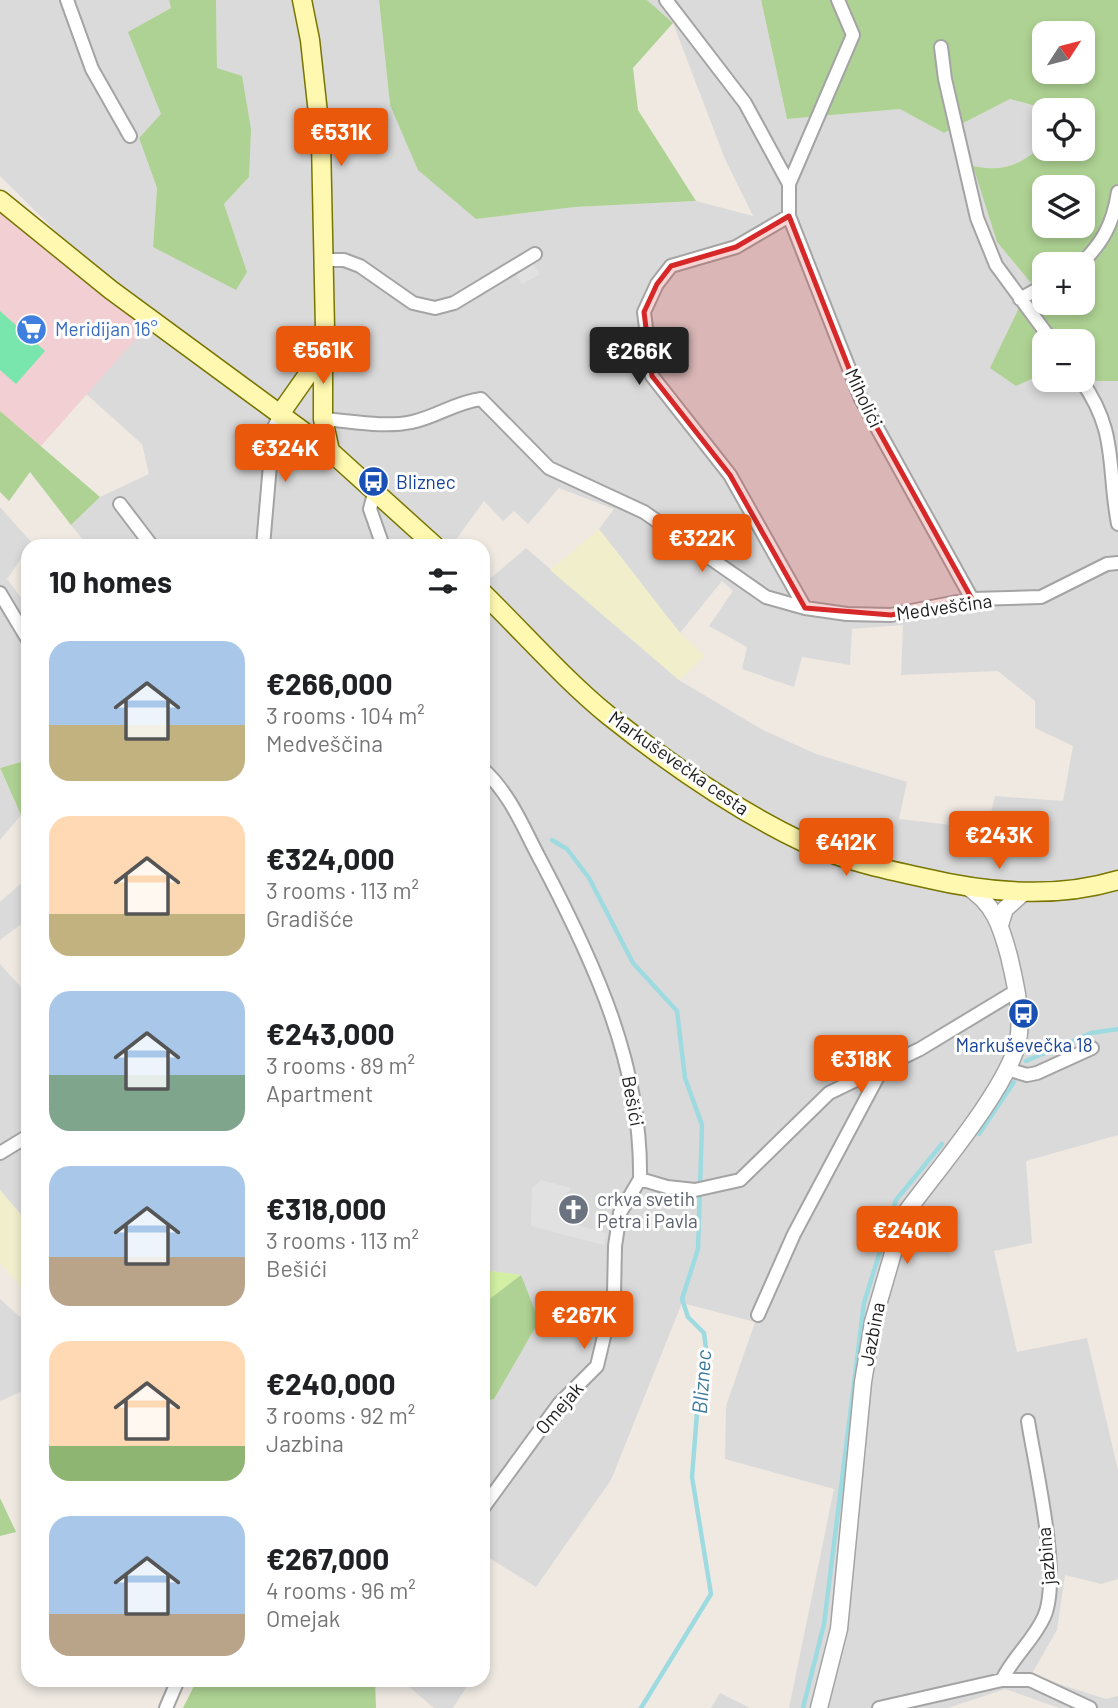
<!DOCTYPE html>
<meta charset="utf-8">
<style>
:root{--surface:#fff;--page:#f2f2f2;--text:#202124;--muted:#757577;--accent:#ea580c}
body{margin:0;font-family:Barlow,sans-serif;background:var(--page);color:var(--text);height:100vh;display:flex;flex-direction:column;font-size:26px;white-space:nowrap}
*{box-sizing:border-box;margin:0}
p{font-size:23px;color:var(--muted)}
.icon{flex:none;width:38px;height:38px;fill:none;stroke:currentColor;stroke-width:2;stroke-linecap:round;stroke-linejoin:round}
.map{position:relative;flex:1;overflow:hidden}
.drawer{position:absolute;left:21px;top:539px;width:469px;height:1148px;display:flex;flex-direction:column;background:var(--surface);border-radius:21px;box-shadow:0 4px 10px #0003}
.drawer>*{flex:none}
.needle{width:46px;rotate:54deg}
.fabs{position:absolute;left:1032px;top:21px;display:grid;gap:14px}
.fabs a{display:grid;place-items:center;width:63px;height:63px;border-radius:14px;background:var(--surface);box-shadow:0 4px 10px #0003;font-size:35px}
.price{position:absolute;translate:-50% -60px;padding:0 16px;border-radius:7px;background:var(--accent);color:#fff;font-size:23px;line-height:46px;filter:drop-shadow(0 2px 4px #0008)}
.price::after{content:'';position:absolute;left:50%;top:42px;width:21px;height:16px;margin-left:-10px;background:inherit;clip-path:polygon(0 0,100% 0,50% 100%)}
.price.selected{background:#222;color:#fff}
ul{padding:0;list-style:none}
li{display:flex;align-items:center;gap:21px;height:175px;padding:0 28px}
li span{display:grid;place-items:center;flex:none;width:196px;height:140px;border-radius:21px;color:#555}
li>.icon{margin-inline-start:auto}
span .icon{width:84px;height:84px;fill:#fffc;stroke-width:1}
li b{font-size:30px}
h2{display:flex;justify-content:space-between;align-items:center;height:84px;padding:0 28px;font-size:30px}
.map>svg:first-child{display:block}
</style>
<div class="map">
<svg width="1118" height="1708" viewBox="0 0 1118 1708">
<rect width="100%" height="100%" fill="#efe9e2"/>
<path fill="#dbdada" d="M0,0H169L171,8L129,32L162,114L139,138L157,188L153,247L247,272L224,204L249,177L217,69L216,0H379L390,105L476,219L575,207L696,201L753,216L725,159L673,23L647,0H761L787,119L901,109L944,133L1010,99L1051,110H1045V145L1021,162L994,171L974,166L997,242L1031,283L1016,386L1045,373V380H1083L1084,355L1095,380L1118,381V1135L1026,1161L1032,1243L994,1251L1017,1352L1087,1338L1118,1470V1579L1101,1584L1065,1575L1057,1630L1031,1675L1106,1699L1118,1696V1708H1059L1005,1689L948,1708H789L834,1489L725,1459L726,1406L755,1322L682,1303L611,1480L536,1587L483,1554V1402L494,1399L521,1275L483,1270V571L491,578L526,548L679,680L763,730L816,754L907,782L899,819L987,829L995,796L1063,801L1073,746L1035,728V701L998,671L901,675L903,625L852,629L850,665L802,657L794,687L742,669L747,647L709,626L733,591L722,581L680,633L599,529L614,509L559,488L528,524L514,511L503,521L484,501L455,541L459,546H88L71,525L100,497L149,474L142,444L85,393L156,316L98,273L0,176Z
M0,507L32,543L7,579L28,607V760L0,768Z
M0,769L21,815L0,840Z
M28,877V931L20,925L0,940V902Z
M0,964L28,995V1223L0,1190Z
M0,1299L28,1324V1389L0,1401Z
M401,1680H471L453,1708H434Z
M720,1693L750,1708H711Z"/>
<path fill="#f2cfd2" d="M0,206L147,326L41,446L0,411Z"/>
<path fill="#f0eecb" d="M599,529L680,633L705,656L679,680L550,570Z
M0,1190L28,1223V1294L0,1263Z"/>
<path fill="#d2efa3" d="M483,1270L521,1275L483,1304Z"/>
<path fill="#aed293" fill-rule="evenodd" d="M169,0H216L217,68L242,76L251,129L249,177L224,204L247,272L236,290L153,247L157,188L139,138L161,114L128,32L171,8Z
M379,0H647L673,23L633,68L638,110L696,201L575,207L476,219L418,170L390,105Z
M761,0H1118V381H1095L1083,355V341H1045V373L1016,386L990,368L1031,283L997,242L973,166C1006,173 1019,164 1045,145V149H1083V110H1051L1010,99L944,133L900,109L787,119ZM1045,33H1083V72H1045ZM1045,187H1083V226H1045ZM1045,264H1083V303H1045Z
M0,411L100,497L71,525L30,472L9,501L0,492Z
M28,760V806L21,815L0,768Z
M521,1275L539,1321L494,1399L483,1402V1304Z
M0,1498L16,1532L0,1536Z
M197,1680H375L376,1708H183Z"/>
<path fill="#78e6ad" d="M0,311L45,351L16,384L0,370Z"/>
<path fill="#e1e1e1" d="M532,262L540,274L522,284L515,272Z
M541,1180L571,1188L556,1210L577,1225L606,1233L604,1245L531,1226L532,1188Z"/>
<g fill="none" stroke-linecap="round" stroke-linejoin="round">
<path stroke="#9edbe1" stroke-width="4.5" d="M552,840L567,849L589,878L633,963L677,1011L685,1078L702,1125L698,1249L682,1299L688,1317L704,1333L707,1357L697,1413L692,1477L711,1594L641,1708
M1026,1061L1091,1033L1118,1029
M979,1134L1014,1082
M803,1708L824,1624L864,1303L896,1200L942,1144"/>
<defs>
<path id="minor" d="M67,0L92,69L130,136
M666,0L745,103L789,184
M838,0L853,35L789,184V216L861,399L972,599
M941,47L945,79L977,218L996,265L1052,341
M789,216L736,247L671,266L657,284L644,312L652,376L730,475L805,608
M324,260H344L360,266L413,303L435,308L454,303L535,254
M1081,264C1103,242 1113,224 1118,192
M1020,299L1045,285
M1081,380C1118,432 1107,466 1118,524
M323,419C351,421 384,428 412,422C436,417 456,402 481,399L549,468L644,512L766,597L805,608L847,614L891,615L972,599L1041,597L1107,564L1118,563
M375,490L370,509L383,546
M120,504L152,546
M263,546L273,430L280,414
M0,593L28,640
M483,769C512,796 524,830 542,863C594,962 642,1065 640,1179L667,1187L695,1190L740,1180L829,1093L920,1049L1016,991
M1007,1069L1027,1075L1037,1073L1092,1048
M0,1153L28,1136
M758,1315L794,1234L884,1065
M483,1508L559,1404L597,1366L614,1294L615,1246L620,1213L640,1179
M1002,1680C1013,1657 1033,1641 1044,1617C1062,1578 1035,1466 1028,1421
M166,1708L178,1680
M879,1708L1002,1680H1030L1090,1708"/>
<path id="tertiary" d="M1000,925L1005,909L1023,893
M819,1708L839,1629L863,1382L873,1322L904,1215C934,1174 1008,1088 1018,1041C1023,1014 1015,982 1009,956C1001,926 994,903 966,886"/>
<path id="secondary" d="M0,200L111,290L330,451L435,546
M323,353V419L330,451
M280,414L313,367L325,329L321,141L310,40L302,0
M483,593C524,633 564,679 608,715C668,763 734,809 803,842C842,860 883,869 925,878C988,893 1055,899 1118,880"/>
</defs>
<use href="#minor" stroke="#a4a4a4" stroke-width="16"/>
<use href="#tertiary" stroke="#a4a4a4" stroke-width="19"/>
<use href="#secondary" stroke="#787500" stroke-width="21"/>
<use href="#minor" stroke="#fff" stroke-width="12"/>
<use href="#tertiary" stroke="#fff" stroke-width="16"/>
<use href="#secondary" stroke="#fff8b0" stroke-width="18"/>
</g>
<path fill="#d62828" fill-opacity="0.2" stroke="#d62828" stroke-width="5" stroke-linejoin="round" d="M789,216L861,399L972,599L891,615L805,608L730,475L652,376L644,312L657,284L671,266L736,247Z"/>
<defs>
<symbol id="supermarket-disc" viewBox="-11 -11 22 22"><circle r="9.5" fill="#3f7fe0" stroke="#fff"/><path d="M-6-5.5h2.5l.6 2H6L4.5 2H-2.5L-4.4-4H-6ZM-1.5 3.2a1.3 1.3 0 1 0 .1 0ZM3 3.2a1.3 1.3 0 1 0 .1 0Z" fill="#fff"/></symbol>
<symbol id="bus-disc" viewBox="-11 -11 22 22"><circle r="9.5" fill="#1a4fb4" stroke="#fff"/><path d="M-5-6H5V4H4V6H2V4H-2V6H-4V4H-5ZM-3.5-4V0h7V-4ZM-3.5 1.2v1.5H-2V1.2ZM2 1.2v1.5H3.5V1.2Z" fill="#fff"/></symbol>
<symbol id="church-disc" viewBox="-11 -11 22 22"><circle r="9.5" fill="#6b7280" stroke="#fff"/><path d="M-1.2-6h2.4v3.5h3.3v2.4h-3.3V6h-2.4V-.1h-3.3v-2.4h3.3Z" fill="#fff"/></symbol>
</defs>
<g fill-rule="evenodd">
<use href="#supermarket-disc" x="14" y="312" width="35" height="35"/>
<use href="#bus-disc" x="356" y="464" width="35" height="35"/>
<use href="#bus-disc" x="1006" y="996" width="35" height="35"/>
<use href="#church-disc" x="556" y="1192" width="35" height="35"/>
</g>
<g text-anchor="middle" stroke-width="6" stroke-linejoin="round" paint-order="stroke">
<g font-size="19" fill="#366cbe" stroke="#fff" text-anchor="start">
<text x="55" y="336">Meridijan 16°</text>
</g>
<g font-size="19" fill="#1d1d1d" stroke="#fff">
<text transform="translate(864 398) rotate(65)" y="7">Miholići</text>
<text transform="translate(944 607) rotate(-8)" y="7">Medveščina</text>
<text transform="translate(679 763) rotate(35)" y="7">Markuševečka cesta</text>
<text transform="translate(633 1101) rotate(80)" y="7">Bešići</text>
<text transform="translate(872 1334) rotate(-79)" y="7">Jazbina</text>
<text transform="translate(559 1408) rotate(-49)" y="7">Omejak</text>
<text transform="translate(1046 1556) rotate(-95)" y="7">jazbina</text>
</g>
<g font-size="19" fill="#164399" stroke="#fff" text-anchor="start">
<text x="396" y="489">Bliznec</text>
<text x="1024" y="1052" text-anchor="middle">Markuševečka 18</text>
</g>
<g font-size="19" fill="#5b616d" stroke="#fff" text-anchor="start">
<text x="597" y="1206">crkva svetih<tspan x="597" dy="22">Petra i Pavla</tspan></text>
</g>
<g font-size="21" font-style="italic" fill="#3a799c" stroke="#fff">
<text transform="translate(702 1382) rotate(-86)" y="7">Bliznec</text>
</g>
</g>
</svg>
<div class="fabs">
<a><svg class="needle" viewBox="-14 -14 28 28"><path d="M0-13l5 13h-10z" fill="#e53935"/><path d="M0 13l5-13h-10z" fill="#757577"/></svg></a>
<a><svg class="icon" aria-label="locate" viewBox="0 0 24 24"><circle cx="12" cy="12" r="6"/><path d="M12 2v4M12 18v4M2 12h4M18 12h4"/></svg></a>
<a><svg class="icon" aria-label="layers" viewBox="0 0 24 24"><path d="M12 4l9 5-9 5-9-5zM3 14l9 5 9-5"/></svg></a>
<a>+</a>
<a>−</a>
</div>
<b class="price" style="left:341px;top:168px">€531K</b>
<b class="price" style="left:323px;top:386px">€561K</b>
<b class="price selected" style="left:639px;top:387px">€266K</b>
<b class="price" style="left:285px;top:484px">€324K</b>
<b class="price" style="left:702px;top:574px">€322K</b>
<b class="price" style="left:999px;top:871px">€243K</b>
<b class="price" style="left:846px;top:878px">€412K</b>
<b class="price" style="left:861px;top:1095px">€318K</b>
<b class="price" style="left:907px;top:1266px">€240K</b>
<b class="price" style="left:584px;top:1351px">€267K</b>
<section class="drawer">
<h2>10 homes<svg class="icon" aria-label="filters" viewBox="0 0 24 24"><path d="M4 7h16M4 17h16"/><circle cx="9" cy="7" r="2"/><circle cx="15" cy="17" r="2"/></svg></h2>
<ul>
<li><span style="background:linear-gradient(#a9c7e8 60%,#c2b280 0)"><svg class="icon" aria-label="home" viewBox="0 0 24 24"><path d="M3 11l9-7 9 7M6 9v11h12V9"/></svg></span><div><b>€266,000</b><p>3 rooms · 104 m²</p><p>Medveščina</p></div></li>
<li><span style="background:linear-gradient(#ffd9b3 70%,#c2b280 0)"><svg class="icon" aria-label="home" viewBox="0 0 24 24"><path d="M3 11l9-7 9 7M6 9v11h12V9"/></svg></span><div><b>€324,000</b><p>3 rooms · 113 m²</p><p>Gradišće</p></div></li>
<li><span style="background:linear-gradient(#a9c7e8 60%,#7fa58c 0)"><svg class="icon" aria-label="home" viewBox="0 0 24 24"><path d="M3 11l9-7 9 7M6 9v11h12V9"/></svg></span><div><b>€243,000</b><p>3 rooms · 89 m²</p><p>Apartment</p></div></li>
<li><span style="background:linear-gradient(#a9c7e8 65%,#b9a48a 0)"><svg class="icon" aria-label="home" viewBox="0 0 24 24"><path d="M3 11l9-7 9 7M6 9v11h12V9"/></svg></span><div><b>€318,000</b><p>3 rooms · 113 m²</p><p>Bešići</p></div></li>
<li><span style="background:linear-gradient(#ffd9b3 75%,#8fb573 0)"><svg class="icon" aria-label="home" viewBox="0 0 24 24"><path d="M3 11l9-7 9 7M6 9v11h12V9"/></svg></span><div><b>€240,000</b><p>3 rooms · 92 m²</p><p>Jazbina</p></div></li>
<li><span style="background:linear-gradient(#a9c7e8 70%,#b9a48a 0)"><svg class="icon" aria-label="home" viewBox="0 0 24 24"><path d="M3 11l9-7 9 7M6 9v11h12V9"/></svg></span><div><b>€267,000</b><p>4 rooms · 96 m²</p><p>Omejak</p></div></li>
</ul>
</section>
</div>
